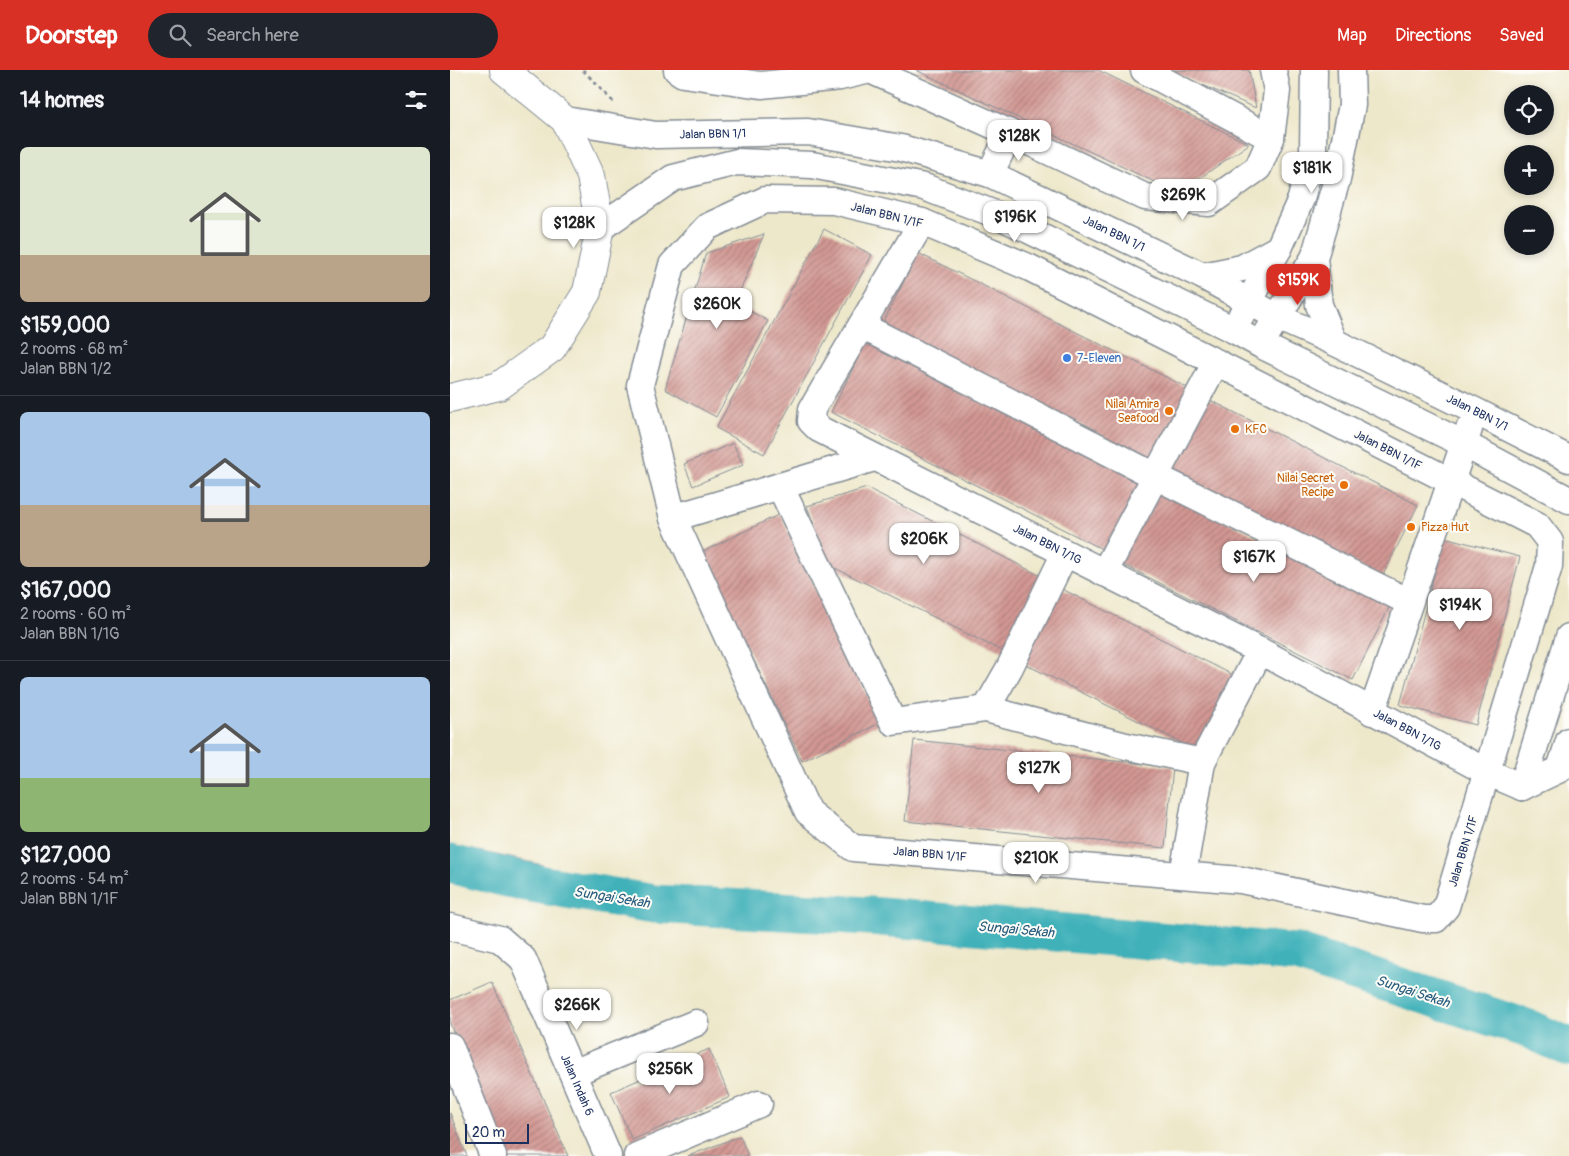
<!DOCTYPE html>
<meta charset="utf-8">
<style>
:root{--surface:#171b24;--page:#20242c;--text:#f1f3f6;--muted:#9ea1a6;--line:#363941;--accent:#d93025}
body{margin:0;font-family:Pangolin,sans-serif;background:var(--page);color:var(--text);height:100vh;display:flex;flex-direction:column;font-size:19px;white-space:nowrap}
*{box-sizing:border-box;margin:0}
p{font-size:16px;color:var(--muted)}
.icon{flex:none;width:28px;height:28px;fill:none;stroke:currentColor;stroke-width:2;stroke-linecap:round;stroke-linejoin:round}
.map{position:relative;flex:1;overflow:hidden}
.panel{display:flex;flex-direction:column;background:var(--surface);width:450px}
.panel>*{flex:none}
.tools{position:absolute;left:1054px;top:15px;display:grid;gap:10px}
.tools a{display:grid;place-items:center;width:50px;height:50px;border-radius:50%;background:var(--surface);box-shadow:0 2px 8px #0003;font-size:25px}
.scale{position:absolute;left:15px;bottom:12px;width:64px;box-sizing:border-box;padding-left:5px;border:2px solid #1b2f5e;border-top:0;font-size:14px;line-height:18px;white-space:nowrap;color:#1b2f5e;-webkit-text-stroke:4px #fdfcf7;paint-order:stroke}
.price{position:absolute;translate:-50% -42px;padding:0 11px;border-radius:10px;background:#fff;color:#222;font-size:16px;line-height:32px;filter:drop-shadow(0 1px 2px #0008)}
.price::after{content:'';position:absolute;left:50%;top:30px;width:15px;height:11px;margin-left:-8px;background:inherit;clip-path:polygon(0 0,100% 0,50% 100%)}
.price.selected{background:var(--accent);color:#fff}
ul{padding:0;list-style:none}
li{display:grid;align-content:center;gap:10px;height:265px;padding:0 20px}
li+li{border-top:1px solid var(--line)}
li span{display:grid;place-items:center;height:155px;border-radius:8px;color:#555}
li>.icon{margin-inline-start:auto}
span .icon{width:90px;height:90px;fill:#fffc;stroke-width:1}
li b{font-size:21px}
h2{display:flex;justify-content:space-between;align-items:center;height:60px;padding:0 20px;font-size:21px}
header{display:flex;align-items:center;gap:30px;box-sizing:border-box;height:70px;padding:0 25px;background:var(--accent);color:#fff}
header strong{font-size:24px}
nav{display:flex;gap:28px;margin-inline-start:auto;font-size:18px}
.search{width:350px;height:45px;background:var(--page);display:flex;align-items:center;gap:12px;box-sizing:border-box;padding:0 18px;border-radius:28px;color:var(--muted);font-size:19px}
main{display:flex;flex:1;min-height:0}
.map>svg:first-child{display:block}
</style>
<header>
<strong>Doorstep</strong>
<div class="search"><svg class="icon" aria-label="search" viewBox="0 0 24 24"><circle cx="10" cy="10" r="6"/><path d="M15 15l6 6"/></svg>Search here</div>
<nav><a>Map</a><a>Directions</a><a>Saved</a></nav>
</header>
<main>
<section class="panel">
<h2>14 homes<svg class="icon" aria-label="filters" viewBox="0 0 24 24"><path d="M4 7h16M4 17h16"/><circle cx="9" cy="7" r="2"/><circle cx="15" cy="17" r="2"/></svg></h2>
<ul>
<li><span style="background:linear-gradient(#dfe7d0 70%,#b9a48a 0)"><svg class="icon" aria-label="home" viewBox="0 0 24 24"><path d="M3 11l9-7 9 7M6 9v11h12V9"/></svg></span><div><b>$159,000</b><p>2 rooms · 68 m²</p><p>Jalan BBN 1/2</p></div></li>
<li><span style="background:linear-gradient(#a9c7e8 60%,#b9a48a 0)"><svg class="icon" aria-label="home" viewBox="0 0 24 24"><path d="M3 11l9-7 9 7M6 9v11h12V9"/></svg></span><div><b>$167,000</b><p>2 rooms · 60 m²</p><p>Jalan BBN 1/1G</p></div></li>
<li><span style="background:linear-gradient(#a9c7e8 65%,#8fb573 0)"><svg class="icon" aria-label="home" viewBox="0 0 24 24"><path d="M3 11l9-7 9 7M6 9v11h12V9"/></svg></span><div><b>$127,000</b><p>2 rooms · 54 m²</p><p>Jalan BBN 1/1F</p></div></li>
</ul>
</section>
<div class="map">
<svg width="1119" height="1086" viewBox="0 0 1119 1086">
<defs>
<pattern id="water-rules" width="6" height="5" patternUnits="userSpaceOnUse" patternTransform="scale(1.25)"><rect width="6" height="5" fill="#40b1b9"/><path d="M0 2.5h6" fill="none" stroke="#35909a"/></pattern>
<pattern id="building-hatch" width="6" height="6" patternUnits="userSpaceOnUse" patternTransform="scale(1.25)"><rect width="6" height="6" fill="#d39893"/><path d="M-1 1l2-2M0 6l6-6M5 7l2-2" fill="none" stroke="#aa7c7b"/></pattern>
</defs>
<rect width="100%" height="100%" fill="#fdfcf7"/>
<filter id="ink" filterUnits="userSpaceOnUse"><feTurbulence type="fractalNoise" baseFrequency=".02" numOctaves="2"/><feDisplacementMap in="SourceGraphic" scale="10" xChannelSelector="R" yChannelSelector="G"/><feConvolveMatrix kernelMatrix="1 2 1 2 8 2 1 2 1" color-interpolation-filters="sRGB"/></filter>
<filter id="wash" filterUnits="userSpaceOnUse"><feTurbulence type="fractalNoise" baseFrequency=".0096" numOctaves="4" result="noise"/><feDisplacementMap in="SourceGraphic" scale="20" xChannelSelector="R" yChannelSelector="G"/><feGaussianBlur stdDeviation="1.12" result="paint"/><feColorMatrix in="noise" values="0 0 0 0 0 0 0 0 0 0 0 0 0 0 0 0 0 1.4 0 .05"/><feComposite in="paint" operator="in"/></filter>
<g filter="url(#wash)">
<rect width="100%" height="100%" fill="#eee8cb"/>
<path fill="url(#water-rules)" stroke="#2e708c" d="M0,775L93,795L84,823L0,806Z"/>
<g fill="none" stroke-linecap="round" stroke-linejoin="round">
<path stroke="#40b1b9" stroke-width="39" d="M0,794L70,811L204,834L420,846L847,883L1079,959L1119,977"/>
</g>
<g id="blocks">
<path fill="url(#building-hatch)" d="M466,0H648L799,74L728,123Z
M718,0H799L806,38Z
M374,159L422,185L314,384L266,358Z
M314,164L285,233L318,251L266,347L215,319L256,183Z
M468,183L740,319L704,392L432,255Z
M417,270L696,410L660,483L381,342Z
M754,327L968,435L932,507L718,399Z
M283,373L293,395L243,416L234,394Z
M706,416L941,534L903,610L668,492Z
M417,418L591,506L554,582L379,495L357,436Z
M330,444L430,653L352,691L252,482Z
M994,467L1070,487L1026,655L950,635Z
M606,516L785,606L748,681L569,591Z
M464,670L723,697L715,778L455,751Z
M42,912L118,1086H57L0,954V930Z
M259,979L280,1027L182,1070L161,1022Z
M0,1043L17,1086H0Z
M290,1066L298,1086H238Z"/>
</g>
</g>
<g filter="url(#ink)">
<use href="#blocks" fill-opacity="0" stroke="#848c94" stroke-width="1"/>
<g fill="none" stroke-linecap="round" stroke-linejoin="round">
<defs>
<g id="minor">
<path d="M227,0L233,4L311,15L390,7L420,0L560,63L695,127L759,133L808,98L821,68L827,21L823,0"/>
<path d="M694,0L821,68"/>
<path id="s1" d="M115,50L206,65L358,62L451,78L540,104L753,206L827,247L884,272L1025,341L1119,389"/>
<path d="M540,104L560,63"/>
<path d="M315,130L384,131L472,152L578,197L1087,455L1100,472L1099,496L996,837L986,849H973L791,810L403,778L358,742L223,448L190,315L222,195L257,157Z"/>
<path id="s2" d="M472,152L362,339L361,351L369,359L810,581L1037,702L1072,717"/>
<path d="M150,158L223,108L287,92L362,95L474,117L550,146L784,260L811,275L1014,374L1119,430"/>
<path d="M864,188L869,235L884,272"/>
<path d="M753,206L792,198L829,178"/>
<path d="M791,246L829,178L851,129L863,81L864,0"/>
<path d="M412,256L705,406L959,532"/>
<path d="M818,262L864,188L887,109L902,35L901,0"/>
<path d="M330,416L443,652L536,639L676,676L752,692"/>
<path d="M223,448L424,388"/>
<path d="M654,503L766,292"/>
<path d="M536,639L560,597L615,483"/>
<path d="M922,642L1019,359"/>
<path d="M1072,717L1119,567"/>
<path d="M1072,717L1110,699L1119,671"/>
<path d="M733,805L752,692L810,581"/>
<path id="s3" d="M0,857L50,869L73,889L158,1086"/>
<path d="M0,976L43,1086"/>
<path d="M123,1003L246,953"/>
<path d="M187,1086L309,1034"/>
</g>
<path id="major" d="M0,328L49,316L102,278L137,222L150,158L141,106L115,50L54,0"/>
</defs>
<use href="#minor" stroke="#848c94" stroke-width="29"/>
<use href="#major" stroke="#848c94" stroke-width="30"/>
<path stroke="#848c94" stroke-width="3" stroke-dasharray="4 4" stroke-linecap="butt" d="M133,0L165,34"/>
<use href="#minor" stroke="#fff" stroke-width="26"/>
<use href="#major" stroke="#fff" stroke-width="28"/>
</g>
</g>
<circle fill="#3f7fe0" stroke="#fdfcf7" stroke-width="2" cx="617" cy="288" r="5"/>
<g fill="#e8710a" stroke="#fdfcf7" stroke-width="2">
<circle cx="719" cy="341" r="5"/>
<circle cx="785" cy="359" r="5"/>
<circle cx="894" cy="415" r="5"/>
<circle cx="961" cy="457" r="5"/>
</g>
<g text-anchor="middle" stroke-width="4" stroke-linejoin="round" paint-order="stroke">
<g font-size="12" fill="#1b2f5e" stroke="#fdfcf7">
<text dy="4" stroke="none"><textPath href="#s1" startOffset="149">Jalan BBN 1/1</textPath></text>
<text transform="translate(437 145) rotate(14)" y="4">Jalan BBN 1/1F</text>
<text dy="4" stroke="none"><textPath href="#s1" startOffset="569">Jalan BBN 1/1</textPath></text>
<text dy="4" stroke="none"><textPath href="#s1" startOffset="974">Jalan BBN 1/1</textPath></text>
<text transform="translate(938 380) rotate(27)" y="4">Jalan BBN 1/1F</text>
<text dy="4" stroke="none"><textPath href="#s2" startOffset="496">Jalan BBN 1/1G</textPath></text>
<text dy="4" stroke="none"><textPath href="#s2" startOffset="901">Jalan BBN 1/1G</textPath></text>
<text transform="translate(1013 781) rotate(-73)" y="4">Jalan BBN 1/1F</text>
<text transform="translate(480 784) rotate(5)" y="4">Jalan BBN 1/1F</text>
<text dy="4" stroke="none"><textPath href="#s3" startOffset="219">Jalan Indah 6</textPath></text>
</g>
<g font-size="12" fill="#366cbe" stroke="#fdfcf7" text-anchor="start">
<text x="627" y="292">7-Eleven</text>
</g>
<g font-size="12" fill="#c56008" stroke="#fdfcf7" text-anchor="end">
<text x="709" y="338">Nilai Amira<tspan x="709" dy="14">Seafood</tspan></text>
<text x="795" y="363" text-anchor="start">KFC</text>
<text x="884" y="412">Nilai Secret<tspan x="884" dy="14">Recipe</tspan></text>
<text x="971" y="461" text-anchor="start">Pizza Hut</text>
</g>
<g font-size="14" font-style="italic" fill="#285c7e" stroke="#fdfcf7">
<text transform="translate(162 827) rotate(9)" y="5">Sungai Sekah</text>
<text transform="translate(566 859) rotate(5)" y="5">Sungai Sekah</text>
<text transform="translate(963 921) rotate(18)" y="5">Sungai Sekah</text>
</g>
</g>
</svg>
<div class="tools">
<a><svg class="icon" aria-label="locate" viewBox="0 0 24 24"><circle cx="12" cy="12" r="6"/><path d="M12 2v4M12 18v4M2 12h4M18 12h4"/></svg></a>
<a>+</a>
<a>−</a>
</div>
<div class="scale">20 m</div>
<b class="price" style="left:569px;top:92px">$128K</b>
<b class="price" style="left:862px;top:124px">$181K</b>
<b class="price" style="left:733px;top:151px">$269K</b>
<b class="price" style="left:565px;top:173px">$196K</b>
<b class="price" style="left:124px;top:179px">$128K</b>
<b class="price selected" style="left:848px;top:236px">$159K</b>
<b class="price" style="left:267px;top:260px">$260K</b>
<b class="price" style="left:474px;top:495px">$206K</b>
<b class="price" style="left:804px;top:513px">$167K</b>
<b class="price" style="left:1010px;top:561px">$194K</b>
<b class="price" style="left:589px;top:724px">$127K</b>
<b class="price" style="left:586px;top:814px">$210K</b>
<b class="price" style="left:127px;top:961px">$266K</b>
<b class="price" style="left:220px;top:1025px">$256K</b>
</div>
</main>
